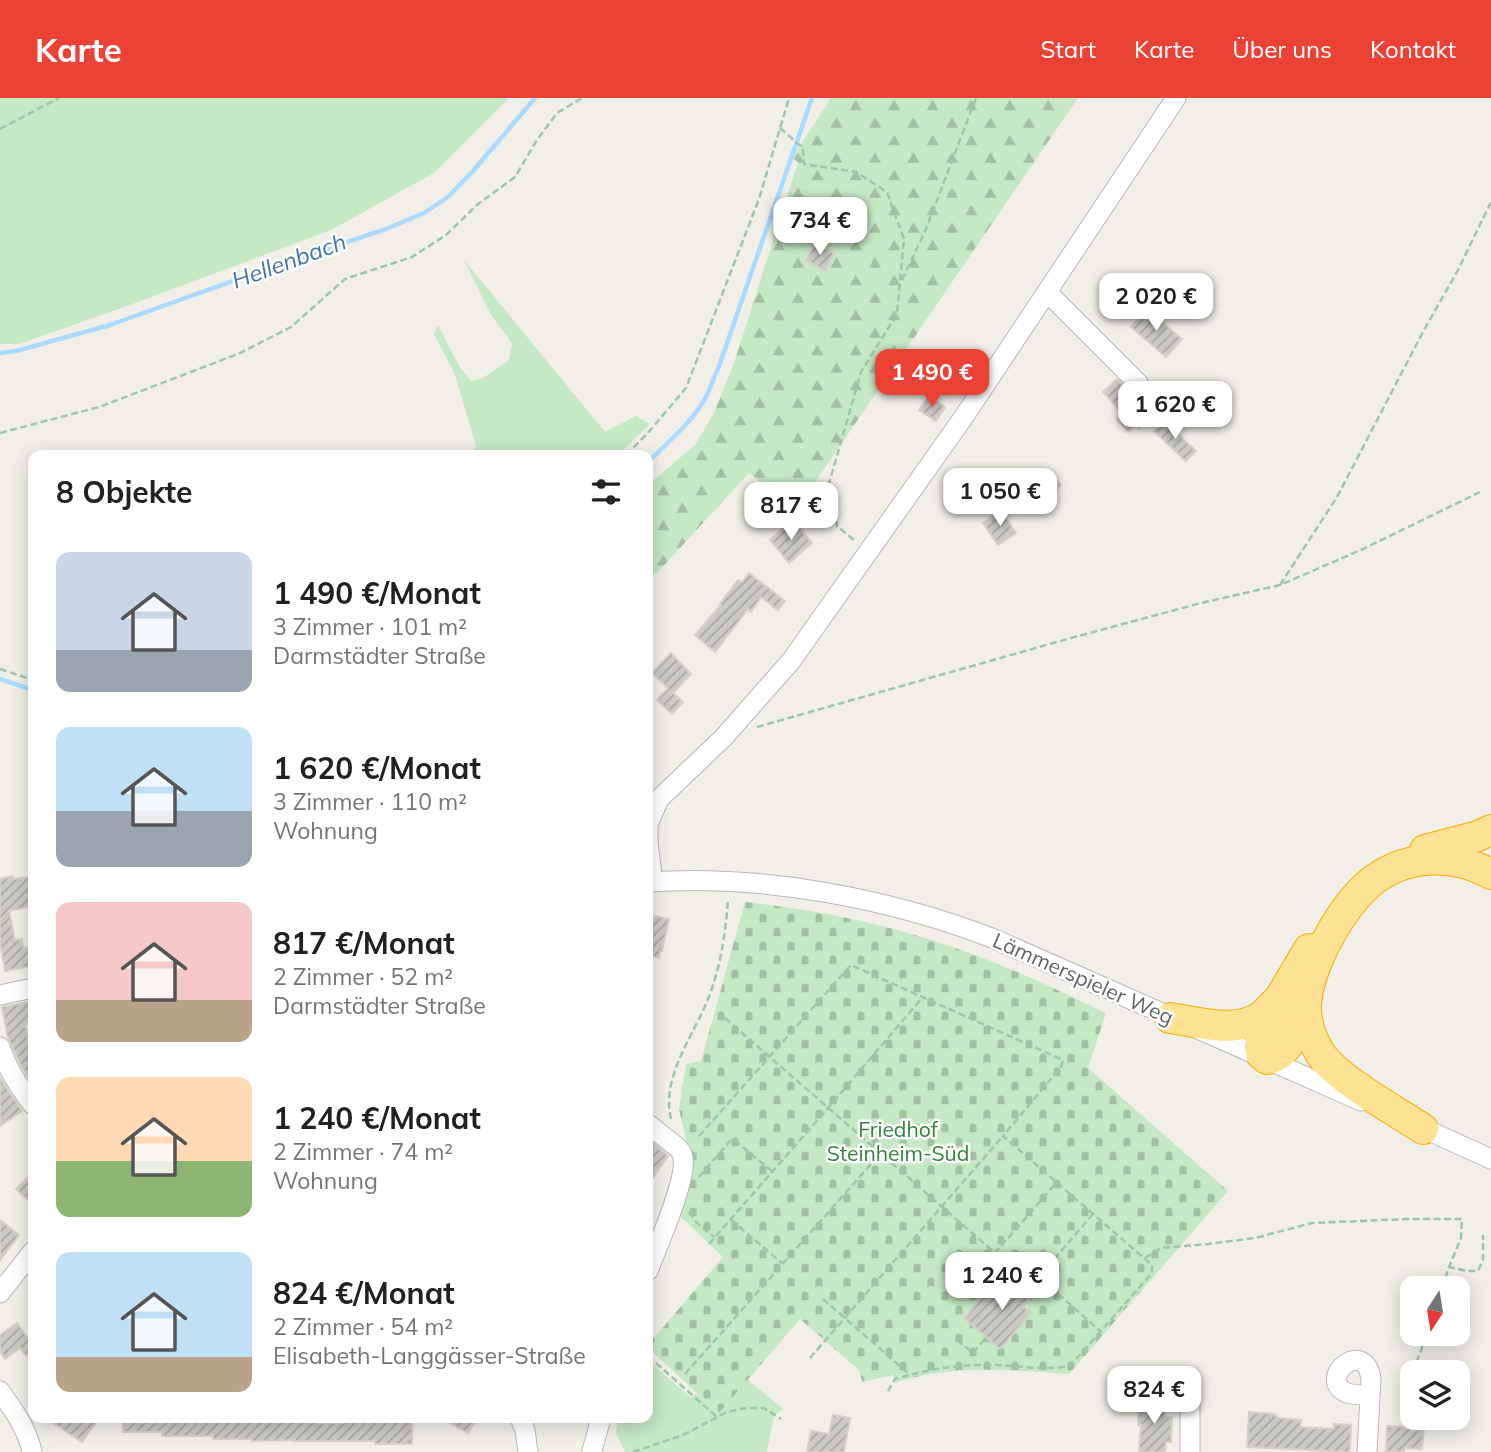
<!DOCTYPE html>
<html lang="de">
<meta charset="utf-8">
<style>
:root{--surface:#fff;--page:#f6f6f6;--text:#202124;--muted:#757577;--accent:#ea4335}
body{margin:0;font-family:Mulish,sans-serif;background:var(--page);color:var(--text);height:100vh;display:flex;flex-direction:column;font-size:26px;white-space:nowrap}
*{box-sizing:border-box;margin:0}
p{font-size:23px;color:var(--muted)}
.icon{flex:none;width:38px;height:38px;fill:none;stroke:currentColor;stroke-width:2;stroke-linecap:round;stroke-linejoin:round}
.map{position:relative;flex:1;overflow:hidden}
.side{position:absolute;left:28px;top:352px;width:625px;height:973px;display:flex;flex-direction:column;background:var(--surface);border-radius:14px;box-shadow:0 4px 18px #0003}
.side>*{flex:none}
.needle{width:46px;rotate:192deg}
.tools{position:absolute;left:1400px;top:1178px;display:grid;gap:14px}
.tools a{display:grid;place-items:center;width:70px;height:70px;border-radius:14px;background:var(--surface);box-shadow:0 4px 18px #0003;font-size:35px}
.price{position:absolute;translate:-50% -60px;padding:0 16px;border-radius:14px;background:#fff;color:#222;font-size:23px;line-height:46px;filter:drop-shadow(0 2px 4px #0008)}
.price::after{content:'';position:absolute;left:50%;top:42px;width:21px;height:16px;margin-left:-10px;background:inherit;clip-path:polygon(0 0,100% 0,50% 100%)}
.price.active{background:var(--accent);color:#fff}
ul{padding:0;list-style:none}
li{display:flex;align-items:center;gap:21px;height:175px;padding:0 28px}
li span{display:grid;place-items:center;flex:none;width:196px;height:140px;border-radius:14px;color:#555}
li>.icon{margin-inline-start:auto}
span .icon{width:84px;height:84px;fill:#fffc;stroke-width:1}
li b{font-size:30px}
h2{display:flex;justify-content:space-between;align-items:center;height:84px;padding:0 28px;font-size:30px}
header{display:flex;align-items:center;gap:42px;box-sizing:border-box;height:98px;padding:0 35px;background:var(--accent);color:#fff}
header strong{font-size:33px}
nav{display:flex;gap:38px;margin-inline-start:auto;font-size:24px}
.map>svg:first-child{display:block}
</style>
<header>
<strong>Karte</strong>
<nav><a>Start</a><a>Karte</a><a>Über uns</a><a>Kontakt</a></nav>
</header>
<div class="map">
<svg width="1491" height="1354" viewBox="0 0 1491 1354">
<defs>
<pattern id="forest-firs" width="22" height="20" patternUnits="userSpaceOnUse" patternTransform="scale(1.75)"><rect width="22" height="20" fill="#c5e8c5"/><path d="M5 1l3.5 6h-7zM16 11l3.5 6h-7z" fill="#a3c0a4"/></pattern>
<pattern id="cemetery-stones" width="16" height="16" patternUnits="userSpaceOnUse" patternTransform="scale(1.75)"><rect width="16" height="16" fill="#c5e8c5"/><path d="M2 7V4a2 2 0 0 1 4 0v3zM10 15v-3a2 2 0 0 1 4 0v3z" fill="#a3c0a4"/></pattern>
<pattern id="building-hatch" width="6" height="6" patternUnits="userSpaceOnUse" patternTransform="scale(1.75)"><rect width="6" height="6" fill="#cccac5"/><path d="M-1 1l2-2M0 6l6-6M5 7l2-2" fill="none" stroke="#a9a8a4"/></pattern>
</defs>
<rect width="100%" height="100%" fill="#f1efe8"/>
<path fill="#c5e8c5" d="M0,0H509L434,75L331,132L127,208L19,246H0Z
M464,162L605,334L636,318L650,326L618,357H472L476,348L454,274L434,236L438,227L459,268L471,283L483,280L509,262L512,245L491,217Z
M648,1262L691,1300L697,1295L719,1315L747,1281L783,1311L774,1317L767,1354H625L616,1335L618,1320H648Z"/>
<path fill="url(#forest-firs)" d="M831,0H1078L796,412L749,375L658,474L648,483V387L695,347L713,317L734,265L798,64L792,60Z"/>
<path fill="url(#cemetery-stones)" d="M745,804C821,812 892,827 964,853C1012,870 1059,893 1106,915L1088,970L1228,1093L1069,1276C1010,1272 954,1266 897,1284L893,1277L862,1284L859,1272L800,1221L719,1315L648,1250V1247L723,1159L679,1117L692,1067L679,1011L686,966L701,963Z"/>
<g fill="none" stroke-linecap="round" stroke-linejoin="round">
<path stroke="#aadaff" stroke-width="4.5" d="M0,255L16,253L110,227L266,171L386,131L424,115L448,99L473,73L535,0
M648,364C668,344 694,323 707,297C711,288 714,279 718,271L812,0
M0,581L33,592"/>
</g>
<path fill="url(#building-hatch)" stroke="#d6d1c6" stroke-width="2" d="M815,145L834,155L825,173L806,162Z
M1147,211L1182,241L1166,259L1131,229Z
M1117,281L1133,296L1128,300L1148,321L1139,330L1137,326L1128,334L1117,322L1123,316L1103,294Z
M929,298L945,309L936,323L919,312Z
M1164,323L1196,353L1186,363L1154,333Z
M1048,374L1061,387L1049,398L1036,385Z
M1001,413L1016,435L998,447L983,425Z
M793,423L812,445L789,465L770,442Z
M749,475L785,503L778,512L761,499L751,514L748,511L715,554L695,537L721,507L720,506L738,482L742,484Z
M671,555L691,576L673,595L683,604L672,616L657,602L668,590L652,575Z
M13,778L14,781L29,779L33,808L9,813L15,842L22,841L23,850L33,848V868L5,873L0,845V781Z
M653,818L669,821L662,853H660L659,860L648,857V843Z
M33,903V925L25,926L30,952L33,951V987L21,967L8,940L2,909Z
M0,980L22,1013L0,1028Z
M653,1045L668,1058L648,1087V1053Z
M33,1074V1107L16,1091Z
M0,1122L19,1137L0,1162Z
M1029,1177L1041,1188L1023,1208L1031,1215L1000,1251L964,1220L995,1184L1011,1198Z
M17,1225L33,1247V1253L26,1258L20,1250L5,1261L0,1253V1237Z
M1139,1302L1165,1303L1164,1319H1172L1171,1344H1166L1165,1354H1139L1141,1327H1138Z
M1249,1314L1274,1316L1278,1320L1301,1322L1300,1329L1334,1331V1326L1351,1327L1350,1354L1247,1349Z
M833,1317L850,1320L844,1354H807L811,1333L829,1336Z
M46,1320H99L82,1344Z
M123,1320H155V1321L178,1320H319V1325H343V1320H412V1346H375V1343H295V1342L252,1343V1341H213V1338H162V1334H123Z
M441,1320H477L468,1335Z
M1387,1328L1424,1330L1422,1351L1404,1350V1354L1386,1353Z"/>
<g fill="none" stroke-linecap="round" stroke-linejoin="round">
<defs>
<path id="minor" d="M1047,194L1138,285
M648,784C760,776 888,800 992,840L1361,1003
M653,784L648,745V726L659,701L724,639L791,563L963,320L1176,0
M0,897L33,890
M0,949C7,971 19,989 33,1007
M648,1026L678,1050C681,1054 682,1054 683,1060C687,1082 657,1149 648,1173
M1414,1026L1491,1061
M0,1195L33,1153
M0,1293C14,1313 27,1330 32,1354
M520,1320L525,1332L528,1354
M592,1353L601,1320
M1190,1354V1304
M1367,1354L1371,1281C1365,1238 1315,1281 1347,1295C1354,1297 1363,1297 1370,1297"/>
<path id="highway" d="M1425,752L1478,738L1491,732
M1306,909C1298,928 1289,958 1267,961L1261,956L1260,948L1263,939L1281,898L1309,851
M1170,920C1199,924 1236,937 1263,917C1268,912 1274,906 1279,901
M1423,1031C1396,1013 1337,981 1320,955C1312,942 1306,926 1306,910C1306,871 1343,804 1375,781C1410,756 1454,756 1491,776"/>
</defs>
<use href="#minor" stroke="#b5b8bc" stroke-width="21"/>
<use href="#highway" stroke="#f9ab00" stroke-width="32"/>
<path stroke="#9cc7a9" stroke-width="2.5" stroke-dasharray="7 3.5" stroke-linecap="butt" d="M780,30L803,50L804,66L856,74L887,94L904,141L897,216L861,274L828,389L837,428L854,442
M0,31L59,0
M902,182L926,131L976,0
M0,335L99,309L238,256L291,229L345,181L412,159L446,137L478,106L515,79L537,42L557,15L582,0
M626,357L647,336L686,290L759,101L789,0
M1280,487L1337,399L1424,232L1458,172L1491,104
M0,571L33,582
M757,629L1071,540L1201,505L1280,487L1363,451L1480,394
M725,920L995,1155L1057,1084
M671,1021C660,975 699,932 712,890C722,861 726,831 728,801
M699,1038L851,867L1063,962L1061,969L1003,1038L1152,1167V1175L1071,1267C1049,1274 1017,1267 994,1267C960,1266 928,1271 895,1281L888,1293
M699,1079L730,1043L735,1042L739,1046L773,1074
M689,1114L697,1125L714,1139
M1093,1116L1042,1175L1047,1186L1100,1233
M731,1122L782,1165
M709,1146L828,1010L922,900
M1145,1160L1161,1150L1208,1146L1255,1140L1312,1125L1408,1121H1462L1461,1140L1449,1169
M1442,1190L1449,1169L1467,1173H1478L1483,1162V1137
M823,1201L909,1276
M957,1242L973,1255L984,1242
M648,1258L717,1319
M810,1260L1003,1038
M1413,1274L1427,1236
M685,1276L880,1056
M1401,1290L1405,1286L1412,1276
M633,1354L683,1337L727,1314L746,1310H764L781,1321"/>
<use href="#minor" stroke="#fff" stroke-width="19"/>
<use href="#highway" stroke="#fde293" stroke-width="30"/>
</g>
<g text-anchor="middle" stroke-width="5" stroke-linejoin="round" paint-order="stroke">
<g font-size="21" fill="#5f6368" stroke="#fff">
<text transform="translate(1083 881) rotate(24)" y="7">Lämmerspieler Weg</text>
</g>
<g font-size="21" fill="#348238" stroke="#fff">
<text x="898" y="1039">Friedhof<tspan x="898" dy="24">Steinheim-Süd</tspan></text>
</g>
<g font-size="23" font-style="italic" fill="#4174aa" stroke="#fff">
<text transform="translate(289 163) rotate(-20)" y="8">Hellenbach</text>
</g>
</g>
</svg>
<div class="tools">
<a><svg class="needle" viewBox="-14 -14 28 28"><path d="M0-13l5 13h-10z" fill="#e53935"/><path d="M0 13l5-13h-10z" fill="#757577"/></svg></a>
<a><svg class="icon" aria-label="layers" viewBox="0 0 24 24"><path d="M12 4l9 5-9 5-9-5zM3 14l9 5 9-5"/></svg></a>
</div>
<b class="price" style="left:820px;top:159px">734 €</b>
<b class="price" style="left:1156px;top:235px">2 020 €</b>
<b class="price active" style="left:932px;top:311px">1 490 €</b>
<b class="price" style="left:1175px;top:343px">1 620 €</b>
<b class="price" style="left:1000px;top:430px">1 050 €</b>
<b class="price" style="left:791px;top:444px">817 €</b>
<b class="price" style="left:1002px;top:1214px">1 240 €</b>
<b class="price" style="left:1154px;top:1328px">824 €</b>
<section class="side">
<h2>8 Objekte<svg class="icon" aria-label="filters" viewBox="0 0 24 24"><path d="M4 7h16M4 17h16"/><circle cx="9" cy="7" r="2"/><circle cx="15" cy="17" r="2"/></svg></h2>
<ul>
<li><span style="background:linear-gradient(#c9d6e8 70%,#9aa5b1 0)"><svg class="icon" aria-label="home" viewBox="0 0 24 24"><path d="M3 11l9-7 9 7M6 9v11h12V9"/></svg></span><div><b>1 490 €/Monat</b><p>3 Zimmer · 101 m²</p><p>Darmstädter Straße</p></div></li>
<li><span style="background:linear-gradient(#bfe0f5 60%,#9aa5b1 0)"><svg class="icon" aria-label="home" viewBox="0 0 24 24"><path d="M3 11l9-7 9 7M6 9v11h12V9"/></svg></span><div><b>1 620 €/Monat</b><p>3 Zimmer · 110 m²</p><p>Wohnung</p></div></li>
<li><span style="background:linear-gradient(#f6c9c9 70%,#b9a48a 0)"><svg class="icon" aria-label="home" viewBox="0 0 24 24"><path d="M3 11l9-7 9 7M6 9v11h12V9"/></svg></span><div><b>817 €/Monat</b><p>2 Zimmer · 52 m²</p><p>Darmstädter Straße</p></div></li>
<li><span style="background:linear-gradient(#ffd9b3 60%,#8fb573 0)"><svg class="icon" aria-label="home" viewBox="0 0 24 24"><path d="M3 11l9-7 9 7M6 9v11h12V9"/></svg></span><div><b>1 240 €/Monat</b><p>2 Zimmer · 74 m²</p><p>Wohnung</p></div></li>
<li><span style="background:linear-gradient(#bfe0f5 75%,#b9a48a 0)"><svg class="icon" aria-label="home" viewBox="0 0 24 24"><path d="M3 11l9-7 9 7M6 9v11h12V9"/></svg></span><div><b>824 €/Monat</b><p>2 Zimmer · 54 m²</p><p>Elisabeth-Langgässer-Straße</p></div></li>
</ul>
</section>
</div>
